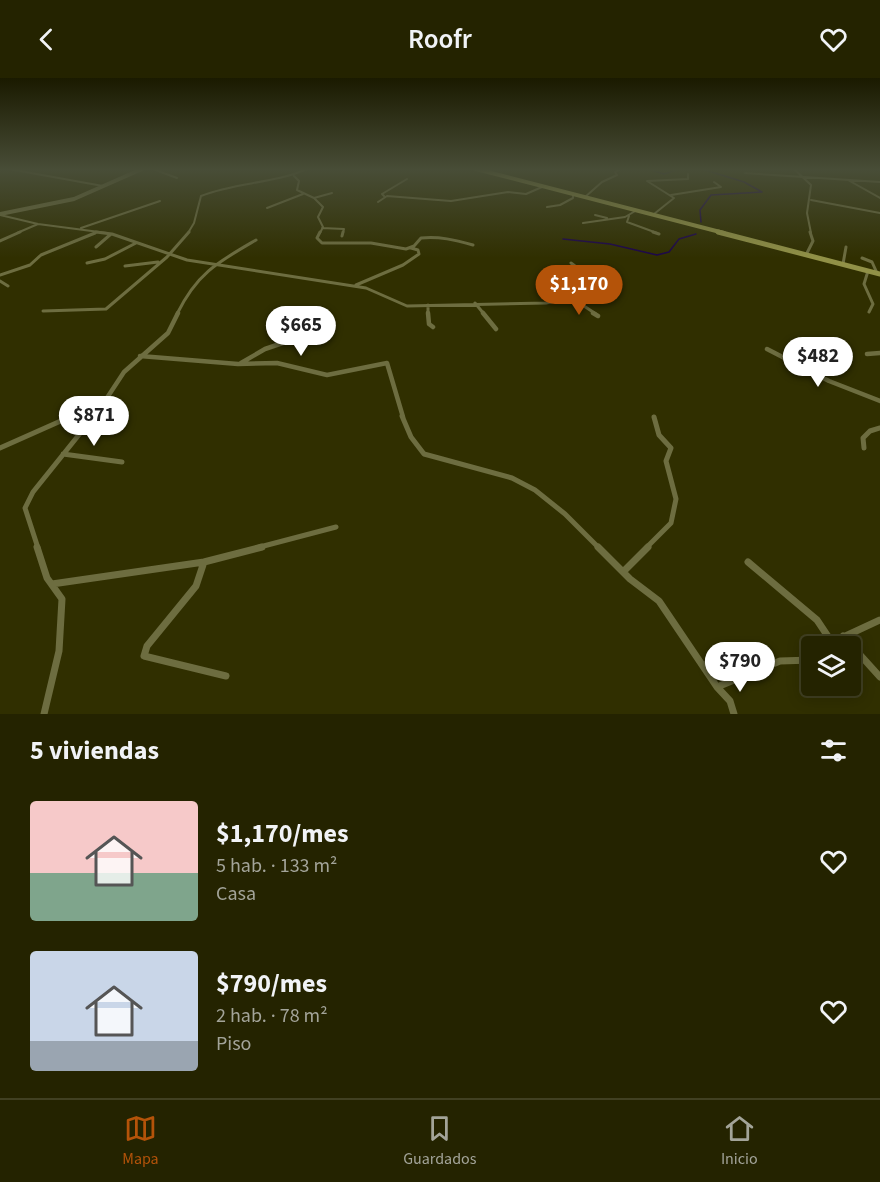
<!DOCTYPE html>
<html lang="es">
<meta charset="utf-8">
<style>
:root{--surface:#242300;--page:#2c2b0a;--text:#f1f3f6;--muted:#a3a499;--line:#414022;--accent:#b45309}
body{margin:0;font-family:"Source Sans 3",sans-serif;background:var(--page);color:var(--text);height:100vh;display:flex;flex-direction:column;font-size:22px;white-space:nowrap}
*{box-sizing:border-box;margin:0}
p{font-size:20px;color:var(--muted)}
.icon{flex:none;width:33px;height:33px;fill:none;stroke:currentColor;stroke-width:2;stroke-linecap:round;stroke-linejoin:round}
.map{position:relative;height:636px;overflow:hidden}
.sheet{display:flex;flex-direction:column;background:var(--surface);flex:1}
.sheet>*{flex:none}
.fabs{position:absolute;left:801px;top:558px;display:grid;gap:12px}
.fabs a{display:grid;place-items:center;width:60px;height:60px;border-radius:6px;background:var(--surface);box-shadow:0 3px 15px #0003,0 0 0 2px var(--line);font-size:30px}
.price{position:absolute;translate:-50% -51px;padding:0 14px;border-radius:21px;background:#fff;color:#222;font-size:20px;line-height:39px;filter:drop-shadow(0 2px 3px #0008)}
.price::after{content:'';position:absolute;left:50%;top:36px;width:18px;height:14px;margin-left:-9px;background:inherit;clip-path:polygon(0 0,100% 0,50% 100%)}
.price.selected{background:var(--accent);color:#fff}
ul{padding:0;list-style:none}
li{display:flex;align-items:center;gap:18px;height:150px;padding:0 30px}
li span{display:grid;place-items:center;flex:none;width:168px;height:120px;border-radius:6px;color:#555}
li>.icon{margin-inline-start:auto}
span .icon{width:72px;height:72px;fill:#fffc;stroke-width:1}
li b{font-size:26px}
h2{display:flex;justify-content:space-between;align-items:center;height:72px;padding:0 30px;font-size:26px}
header{display:flex;justify-content:space-between;align-items:center;height:78px;padding:0 30px;background:var(--surface);font-size:27px;font-weight:600}
.dock{display:flex;justify-content:space-around;align-items:center;height:84px;border-top:2px solid var(--line);background:var(--surface);font-size:16px;color:var(--muted)}
.dock a{display:grid;justify-items:center;gap:3px}
.dock .selected{color:var(--accent)}
.map>svg:first-child{display:block}
</style>
<header><svg class="icon" aria-label="back" viewBox="0 0 24 24"><path d="M15 5l-7 7 7 7"/></svg>Roofr<svg class="icon" aria-label="heart" viewBox="0 0 24 24"><path d="M12 20l-8-8c-3-5 5-10 8-4 3-6 11-1 8 4z"/></svg></header>
<div class="map">
<svg width="880" height="636" viewBox="0 0 880 636">
<rect width="100%" height="100%" fill="#302f00"/>
<g fill="none" stroke-linecap="round" stroke-linejoin="round">
<path stroke="#1c054a" stroke-width="1.5" d="M648,91L664,96L679,91
M701,144L700,132L711,117L762,114L744,104L702,91
M563,161L610,166L657,177L669,174L679,161L696,156"/>
<path stroke="#6d6d40" stroke-width="2" d="M9,91L103,108
M153,91L177,100
M794,91L811,107L807,135L811,155
M745,95L880,104
M294,98L299,103L297,112L314,120L323,129L318,139L323,149L320,155
M848,102L880,120
M671,117L721,109L714,104
M384,118L382,116L407,101
M585,119L602,104L617,97L615,94L619,92
M314,120L332,115
M811,122L880,135
M378,124L387,118L451,123L508,114L526,116L542,109
M547,129L560,127L573,120V117
M267,130L303,116
M654,136L674,120L647,103L688,101V96
M0,137L38,146L107,155
M595,137L607,140
M629,138L627,144L657,155
M583,145L625,139L637,132
M81,150L160,123
M322,150L344,151L343,155
M17,155L38,146
M188,155L194,145L201,118C235,104 273,106 307,91"/>
<path stroke="#6d6d40" stroke-width="3" d="M96,154L112,156L187,182L366,210L407,228L546,225L572,220L596,209L591,200L571,185
M320,154L317,160L322,165H371L406,171L414,168L421,160C439,158 455,162 473,167
M653,154L659,156
M342,158L343,154
M0,163L20,154
M96,169L111,156
M807,175L813,163L810,154
M862,180L872,184L877,195
M87,185L105,181L136,165
M843,186L846,169
M125,188L158,184
M868,193L864,206L873,226L869,234
M0,197L30,187L41,177L95,155
M0,203L8,208
M356,207L403,187L419,176L418,172L411,170
M572,220L596,236
M475,225L484,236
M428,227V236
M43,233L106,231L167,179L189,154
M177,236C197,195 218,184 256,162"/>
<path stroke="#6d6d40" stroke-width="4.5" d="M428,235L429,246L433,249
M483,235L496,251
M593,235L598,238
M767,271L829,303L880,323
M867,276L880,275
M140,278L238,286L277,285L327,297L387,285L403,339
M241,285L265,271L306,257
M67,339L101,329L124,294L168,255L178,235
M93,339L101,329"/>
<path stroke="#6d6d40" stroke-width="5" d="M402,338L411,359L424,376L512,400L535,412L565,436L599,470
M0,370L72,338
M864,370L863,360L870,353L880,350
M63,376L122,384
M38,470L25,430L33,414L94,338
M256,470L336,449
M646,470L671,445L676,421L666,383L671,370L659,357L654,339"/>
<path stroke="#6d6d40" stroke-width="7" d="M37,469L47,500L62,521L59,573L44,636
M598,469L630,501L659,523L717,609L730,623L734,636
M204,484L196,508L147,568L144,578L226,598
M748,484L817,542L831,563
M623,494L648,469
M52,506L204,484L262,469
M843,558L880,599
M824,568L880,542
M717,609L780,583L812,582"/>
<path stroke="#6d6d40" stroke-width="4" d="M0,136L74,121L142,91"/>
<path stroke="#919147" stroke-width="4" d="M476,91L724,155"/>
<path stroke="#919147" stroke-width="5" d="M718,154L880,196"/>
</g>
<linearGradient id="sky" x2="0" y2="1"><stop stop-color="#1a1a00"/><stop offset="0.51" stop-color="#484d37"/><stop offset="1" stop-color="#484d37" stop-opacity="0"/></linearGradient>
<rect width="880" height="180" fill="url(#sky)"/>
</svg>
<div class="fabs">
<a><svg class="icon" aria-label="layers" viewBox="0 0 24 24"><path d="M12 4l9 5-9 5-9-5zM3 14l9 5 9-5"/></svg></a>
</div>
<b class="price selected" style="left:579px;top:238px">$1,170</b>
<b class="price" style="left:301px;top:279px">$665</b>
<b class="price" style="left:818px;top:310px">$482</b>
<b class="price" style="left:94px;top:369px">$871</b>
<b class="price" style="left:740px;top:615px">$790</b>
</div>
<section class="sheet">
<h2>5 viviendas<svg class="icon" aria-label="filters" viewBox="0 0 24 24"><path d="M4 7h16M4 17h16"/><circle cx="9" cy="7" r="2"/><circle cx="15" cy="17" r="2"/></svg></h2>
<ul>
<li><span style="background:linear-gradient(#f6c9c9 60%,#7fa58c 0)"><svg class="icon" aria-label="home" viewBox="0 0 24 24"><path d="M3 11l9-7 9 7M6 9v11h12V9"/></svg></span><div><b>$1,170/mes</b><p>5 hab. · 133 m²</p><p>Casa</p></div><svg class="icon" aria-label="heart" viewBox="0 0 24 24"><path d="M12 20l-8-8c-3-5 5-10 8-4 3-6 11-1 8 4z"/></svg></li>
<li><span style="background:linear-gradient(#c9d6e8 75%,#9aa5b1 0)"><svg class="icon" aria-label="home" viewBox="0 0 24 24"><path d="M3 11l9-7 9 7M6 9v11h12V9"/></svg></span><div><b>$790/mes</b><p>2 hab. · 78 m²</p><p>Piso</p></div><svg class="icon" aria-label="heart" viewBox="0 0 24 24"><path d="M12 20l-8-8c-3-5 5-10 8-4 3-6 11-1 8 4z"/></svg></li>
</ul>
</section>
<nav class="dock">
<a class="selected"><svg class="icon" aria-label="map" viewBox="0 0 24 24"><path d="M3 6l6-2 6 2 6-2v14l-6 2-6-2-6 2zM9 4v14M15 6v14"/></svg>Mapa</a>
<a><svg class="icon" aria-label="saved" viewBox="0 0 24 24"><path d="M7 4h10v16l-5-4-5 4z"/></svg>Guardados</a>
<a><svg class="icon" aria-label="home" viewBox="0 0 24 24"><path d="M3 11l9-7 9 7M6 9v11h12V9"/></svg>Inicio</a>
</nav>
